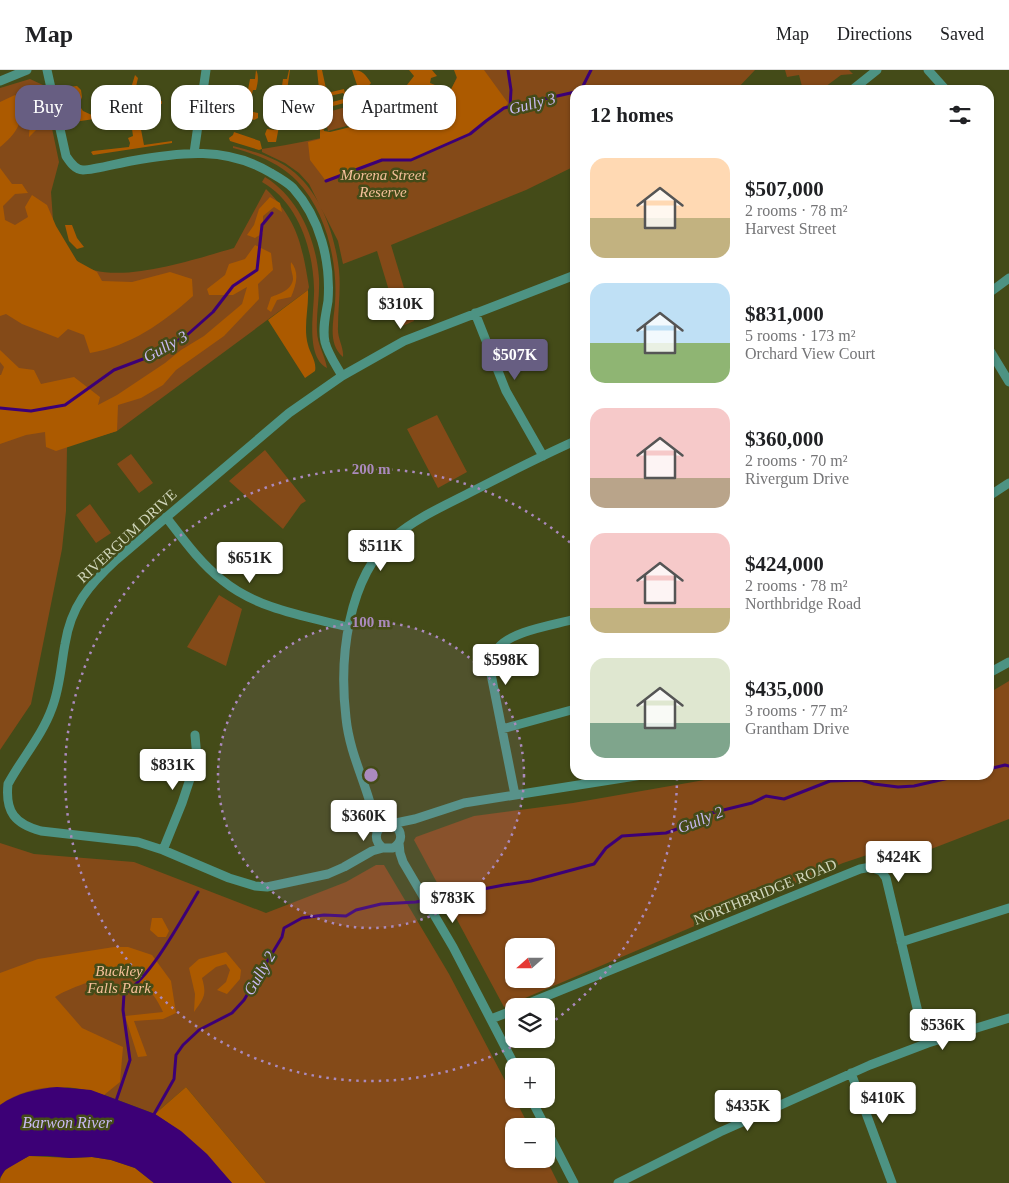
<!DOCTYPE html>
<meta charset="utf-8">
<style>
:root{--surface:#fff;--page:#f2f2f2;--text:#202124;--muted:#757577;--line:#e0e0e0;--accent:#675e82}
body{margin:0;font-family:"Times New Roman",serif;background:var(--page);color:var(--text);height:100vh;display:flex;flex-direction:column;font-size:19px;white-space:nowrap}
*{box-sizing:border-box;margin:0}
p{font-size:16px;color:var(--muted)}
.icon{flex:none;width:28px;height:28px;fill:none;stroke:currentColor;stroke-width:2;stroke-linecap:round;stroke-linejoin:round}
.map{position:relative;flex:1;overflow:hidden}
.sheet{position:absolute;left:570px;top:15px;width:424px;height:695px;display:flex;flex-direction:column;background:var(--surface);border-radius:15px;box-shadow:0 1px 4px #0004}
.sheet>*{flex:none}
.banner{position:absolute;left:15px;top:15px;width:475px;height:45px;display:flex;gap:10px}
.needle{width:32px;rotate:249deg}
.buttons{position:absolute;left:505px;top:868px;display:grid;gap:10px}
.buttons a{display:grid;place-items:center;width:50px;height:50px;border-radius:10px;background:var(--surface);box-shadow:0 1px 4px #0004;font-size:25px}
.price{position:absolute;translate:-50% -42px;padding:0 11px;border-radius:5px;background:#fff;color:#222;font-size:16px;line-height:32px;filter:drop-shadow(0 1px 2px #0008)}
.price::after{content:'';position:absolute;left:50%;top:30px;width:15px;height:11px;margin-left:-8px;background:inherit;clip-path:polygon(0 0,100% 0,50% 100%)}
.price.on{background:var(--accent);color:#fff}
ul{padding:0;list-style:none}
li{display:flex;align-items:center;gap:15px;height:125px;padding:0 20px}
li span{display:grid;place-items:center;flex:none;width:140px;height:100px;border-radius:15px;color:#555}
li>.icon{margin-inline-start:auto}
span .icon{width:60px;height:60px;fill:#fffc;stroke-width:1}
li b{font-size:21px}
h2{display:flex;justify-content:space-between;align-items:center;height:60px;padding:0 20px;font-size:21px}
.pill{padding:0 18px;border-radius:15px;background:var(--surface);box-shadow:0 1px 4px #0004;font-size:18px;line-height:45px}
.pill.on{background:var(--accent);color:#fff}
header{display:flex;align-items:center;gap:30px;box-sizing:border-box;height:70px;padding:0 25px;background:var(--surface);border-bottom:1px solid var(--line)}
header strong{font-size:24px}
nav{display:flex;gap:28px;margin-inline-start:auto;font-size:18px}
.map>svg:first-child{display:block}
</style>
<header>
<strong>Map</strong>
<nav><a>Map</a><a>Directions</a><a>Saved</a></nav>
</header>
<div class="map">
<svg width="1009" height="1113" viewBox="0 0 1009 1113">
<rect width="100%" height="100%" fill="#444b18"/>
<path fill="#844a18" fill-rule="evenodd" d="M460,0H755L736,20H575V96L526,120L391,175L414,251L400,257L377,181L343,194L338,171L309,114L299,103L285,93L262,82V79C322,70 382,53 442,41Z
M785,0H849L853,4L841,5L821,20H803L799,5L787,7Z
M30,9L43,15L59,92L51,122L54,164H60C65,172 70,184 77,191C107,220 198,188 234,178L266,119C298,151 302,175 309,217L308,220L117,361L67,376L66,441L62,479L31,634L0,680V18Z
M361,33L365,51L328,61L324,43Z
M233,76C253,81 273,87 290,99C320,121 335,164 339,200C341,219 338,238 338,257C337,268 344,277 343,287C327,274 334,250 335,233C338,192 326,141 297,111C280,93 256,84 233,78Z
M265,107C299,128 316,169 319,208C320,226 316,244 317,261C317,274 325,285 327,298C304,286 315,238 314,218C313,179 298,132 262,112Z
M437,345L467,402L438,418L407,359Z
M265,380L306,431L301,434L283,459L229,411Z
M131,384L153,413L139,423L117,394Z
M90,434L111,463L96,473L76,445Z
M219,525L242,539L226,596L187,577Z
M1009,611V749L926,781L894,791L891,777L843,793L504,937L414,770L416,767L474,746L573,733L733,705H989V623ZM514,876H546V909H514Z
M0,773L34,784L134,792L266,843L346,812L376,795H384L449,904L529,1056H514V1089H546L558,1113H266L186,1017L155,1044L91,1020L68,1017L0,1035Z"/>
<path fill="#ac5a00" d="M256,0C259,5 258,13 256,20H253L248,41L258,43V48L254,50L228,40L215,39L213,36L241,39L245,36L250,9H255Z
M289,0H290L286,27L284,28L282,39L276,34V29L280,30L283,9H287Z
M317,0H322L327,23L344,19L346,27L343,23L320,28Z
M352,0C363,0 365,4 371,13L366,19L352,25L349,19L357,15Z
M409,0H432L437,6L431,8L430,13L450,21L457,8L454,0H484L508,33L504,38L486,51L470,64L411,90H381L326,111L310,90L308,72L320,69V54L322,53L324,61L330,62L367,53L370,49L366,35L381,48L415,42L412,35C392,38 385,48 369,29L364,28L325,38L320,48L318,27L320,31L324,34C332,32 369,22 372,23C376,25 379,29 382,32L389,28L396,29L414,6Z
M135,5L138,8L135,21L137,31L149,30L150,33L162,31V34L133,38L128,28Z
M77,16L81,20L82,27L79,35L83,41L94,46V49L74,52L71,45V33L65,21L68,17Z
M15,25L21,27C23,51 19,62 0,77V32Z
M115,40H126L138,44L144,75L172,71V73L93,85L91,82L93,81L129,77L130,73L128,68L133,66L131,52L134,49L132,47L118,50L113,49L112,44Z
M34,42L39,48L38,58L29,67L30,47Z
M269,44L281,46L276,72H268L265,64L267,59L276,60V57L271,56L275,53L274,48L268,46Z
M234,62L260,71L262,79L259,80L230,71L229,68L233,65Z
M0,98L12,114H22L28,123L15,124L3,136L5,150L15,155L28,147L25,137L32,125L47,135L56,156L77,191L97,202L102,211L132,212L170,202L192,209L193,226C163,253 130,276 90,283L84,265L68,259L58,268L22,254L6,244L0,246Z
M270,127L280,133L282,142L274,137L263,146V163L255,168L247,165L254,155L259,139Z
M65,155H72L77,168L84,177L77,179L69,171Z
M255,175L271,183L273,200L258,214L259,229L224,266L176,300L163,315L141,328L118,335L117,361L56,381L46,377L45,362L26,365L0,374V305H1L4,297L0,292V280L19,298L34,300L41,314L74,307L100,327L98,335L117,325L165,293L181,280L204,266L242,234L247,217L233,225H209L207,219L225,205L229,194L245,189Z
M291,192C300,203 296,215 291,227L277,230L271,242L267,239L271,227C279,224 292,220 293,209C293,203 290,200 291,192Z
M308,220C309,238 303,257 308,275C310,283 317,292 315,301L305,308L268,250Z
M152,848H162L169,861L166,867H158L150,860Z
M114,877H128L152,885L171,911L176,943L163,949L134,951L147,986L138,987L125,946L163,942C158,931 149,916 136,910C116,900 73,916 55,927L82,958L123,977L120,1012L104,1025C70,1013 30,1013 0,1035V903L38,889Z
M226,882L241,900L240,909L227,924L217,920L226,912L230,900L226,894L216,897L202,908C207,925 204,928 194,942L195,924L189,898L199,889Z
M186,1017L266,1113H232C206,1084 187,1065 155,1044Z
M29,1086L70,1088L92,1087L111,1090L135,1098L154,1113H0C0,1098 18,1092 29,1086Z"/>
<path fill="#3c0076" d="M57,1017L91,1020L155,1044L181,1061L207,1084L232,1113H154L135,1098L111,1090L92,1087L70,1088L48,1086H29L5,1100L0,1108V1035C17,1023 36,1019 57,1017Z"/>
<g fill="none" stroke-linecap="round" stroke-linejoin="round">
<path stroke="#3c0076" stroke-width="3" d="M508,0L511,20L510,37
M581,20L591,0
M326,111L382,90H411L470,64L486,51L504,38L575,22
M0,338L31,341L65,335L114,300L151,286L187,265L213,242L233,216L257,200L262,155L272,143
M989,699L1005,695L1009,696
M447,826L504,815L531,811L594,794L606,778L622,766L666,763L688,755L703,745L752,733L766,726L784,729L830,711L861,710L874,714L898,717L914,716L962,705
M116,1031L130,990L123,940L124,924C152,905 180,852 198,822
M153,1046L174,1009L176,985L183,975L199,960L232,943L244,930L282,867L284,858L302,848L324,845L346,846L356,840L381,834L416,832L436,828"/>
<path stroke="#4d9383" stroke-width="9" d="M47,0L66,86C70,92 75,100 83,100C94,100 119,93 131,91C180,82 227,76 271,103C278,107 287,112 293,118C320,148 331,191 328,231C326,244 322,258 325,272C328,284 336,295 342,306
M928,0L946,20
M0,11L27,0
M852,20L877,0
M194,83L206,0
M989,223L1009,208
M475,243L506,321L543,386
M989,279L1009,312
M989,426L1009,413
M166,447C183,469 200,493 222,510C257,539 305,546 348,557
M989,603L1009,592
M502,659L575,639
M515,725L491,604C492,595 492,586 498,578C511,561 554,555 575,549
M391,754L415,749L464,733L642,705
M377,761C371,722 350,688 346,648C339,589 347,508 394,467C416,448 444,436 469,423C504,405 539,387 575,371
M399,773L400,783L403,792L453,877L515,996
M383,778C374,771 374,761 384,755H394C403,762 403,772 393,778H383L372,781L344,797L328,804L267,817L255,816L229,808L163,780L138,772L41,761C15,754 5,742 8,714C22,688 42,666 52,638C60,618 61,595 65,574C71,536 89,515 116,490L289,343L342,306L404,271L575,205
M163,780L182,733L197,688L195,665
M901,872L1009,838
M522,936L860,799L871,797L881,801L886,808L918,942L928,973
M491,949L514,940
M851,1003L892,1113
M531,1029L545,1056
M546,1059L574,1113
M618,1113L720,1062L870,995L928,973L1009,948"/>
</g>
<circle cx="371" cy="705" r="153" fill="#ab8abd" fill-opacity=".12"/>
<g fill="none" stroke="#ab8abd" stroke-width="2.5" stroke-dasharray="2.5 5">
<circle cx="371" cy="705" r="153"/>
<path d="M677 708A306 306 0 0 1 547 956M524 970A306 306 0 1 1 574 476"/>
</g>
<g text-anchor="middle" stroke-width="5" stroke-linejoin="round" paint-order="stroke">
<g font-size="15" font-style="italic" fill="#f5c09a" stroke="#444b18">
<text x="383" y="110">Morena Street<tspan x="383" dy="17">Reserve</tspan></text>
<text x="119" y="906">Buckley<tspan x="119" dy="17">Falls Park</tspan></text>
</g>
<g font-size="15" fill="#d2d7bc" stroke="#444b18">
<text transform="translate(127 466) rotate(-43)" y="5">RIVERGUM DRIVE</text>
<text transform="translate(765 822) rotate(-22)" y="5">NORTHBRIDGE ROAD</text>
</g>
<g font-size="16" font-style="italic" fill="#c8baf2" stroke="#444b18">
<text transform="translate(532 33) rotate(-14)" y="6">Gully 3</text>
<text transform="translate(165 276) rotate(-29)" y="6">Gully 3</text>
<text transform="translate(700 749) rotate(-22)" y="6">Gully 2</text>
<text transform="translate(259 903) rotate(-60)" y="6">Gully 2</text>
<text x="67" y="1058">Barwon River</text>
</g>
</g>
<circle cx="371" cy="705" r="8" fill="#ab8abd" stroke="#444b18" stroke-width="2.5"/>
<g font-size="15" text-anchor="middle" font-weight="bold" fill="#ab8abd" stroke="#444b18" stroke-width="5" stroke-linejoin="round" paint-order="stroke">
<text x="371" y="404">200 m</text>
<text x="371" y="557">100 m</text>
</g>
</svg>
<div class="buttons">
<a><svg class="needle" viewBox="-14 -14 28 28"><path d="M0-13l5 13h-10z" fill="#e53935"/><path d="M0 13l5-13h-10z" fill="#757577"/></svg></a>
<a><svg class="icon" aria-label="layers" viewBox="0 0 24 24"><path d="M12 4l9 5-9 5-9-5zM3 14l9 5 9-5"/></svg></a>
<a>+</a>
<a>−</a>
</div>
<b class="price" style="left:401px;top:260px">$310K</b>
<b class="price on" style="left:515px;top:311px">$507K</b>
<b class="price" style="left:381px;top:502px">$511K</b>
<b class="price" style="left:250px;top:514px">$651K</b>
<b class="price" style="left:506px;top:616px">$598K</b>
<b class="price" style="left:173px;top:721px">$831K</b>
<b class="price" style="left:364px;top:772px">$360K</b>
<b class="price" style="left:899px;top:813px">$424K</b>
<b class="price" style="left:453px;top:854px">$783K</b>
<b class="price" style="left:943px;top:981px">$536K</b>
<b class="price" style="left:883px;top:1054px">$410K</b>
<b class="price" style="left:748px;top:1062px">$435K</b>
<div class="banner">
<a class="pill on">Buy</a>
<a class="pill">Rent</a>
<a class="pill">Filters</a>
<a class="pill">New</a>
<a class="pill">Apartment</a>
</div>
<section class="sheet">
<h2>12 homes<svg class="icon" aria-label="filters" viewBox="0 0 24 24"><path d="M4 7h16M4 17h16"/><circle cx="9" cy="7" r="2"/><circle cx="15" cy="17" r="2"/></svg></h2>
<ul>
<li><span style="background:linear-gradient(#ffd9b3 60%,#c2b280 0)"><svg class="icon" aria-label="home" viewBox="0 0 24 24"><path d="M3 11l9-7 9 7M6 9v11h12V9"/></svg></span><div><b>$507,000</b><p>2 rooms · 78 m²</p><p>Harvest Street</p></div></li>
<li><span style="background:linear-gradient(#bfe0f5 60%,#8fb573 0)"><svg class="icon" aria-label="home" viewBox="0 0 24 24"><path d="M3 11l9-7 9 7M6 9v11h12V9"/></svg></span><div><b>$831,000</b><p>5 rooms · 173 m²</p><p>Orchard View Court</p></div></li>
<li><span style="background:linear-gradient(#f6c9c9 70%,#b9a48a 0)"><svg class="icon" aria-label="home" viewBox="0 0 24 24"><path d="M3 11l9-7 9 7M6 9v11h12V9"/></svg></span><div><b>$360,000</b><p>2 rooms · 70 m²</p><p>Rivergum Drive</p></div></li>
<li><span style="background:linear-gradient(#f6c9c9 75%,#c2b280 0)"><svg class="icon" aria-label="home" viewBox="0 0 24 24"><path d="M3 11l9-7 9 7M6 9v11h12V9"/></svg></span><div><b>$424,000</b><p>2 rooms · 78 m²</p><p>Northbridge Road</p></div></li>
<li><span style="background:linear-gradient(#dfe7d0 65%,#7fa58c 0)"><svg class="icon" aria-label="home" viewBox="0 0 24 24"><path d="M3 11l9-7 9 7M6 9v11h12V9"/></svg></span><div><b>$435,000</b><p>3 rooms · 77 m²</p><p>Grantham Drive</p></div></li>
</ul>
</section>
</div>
